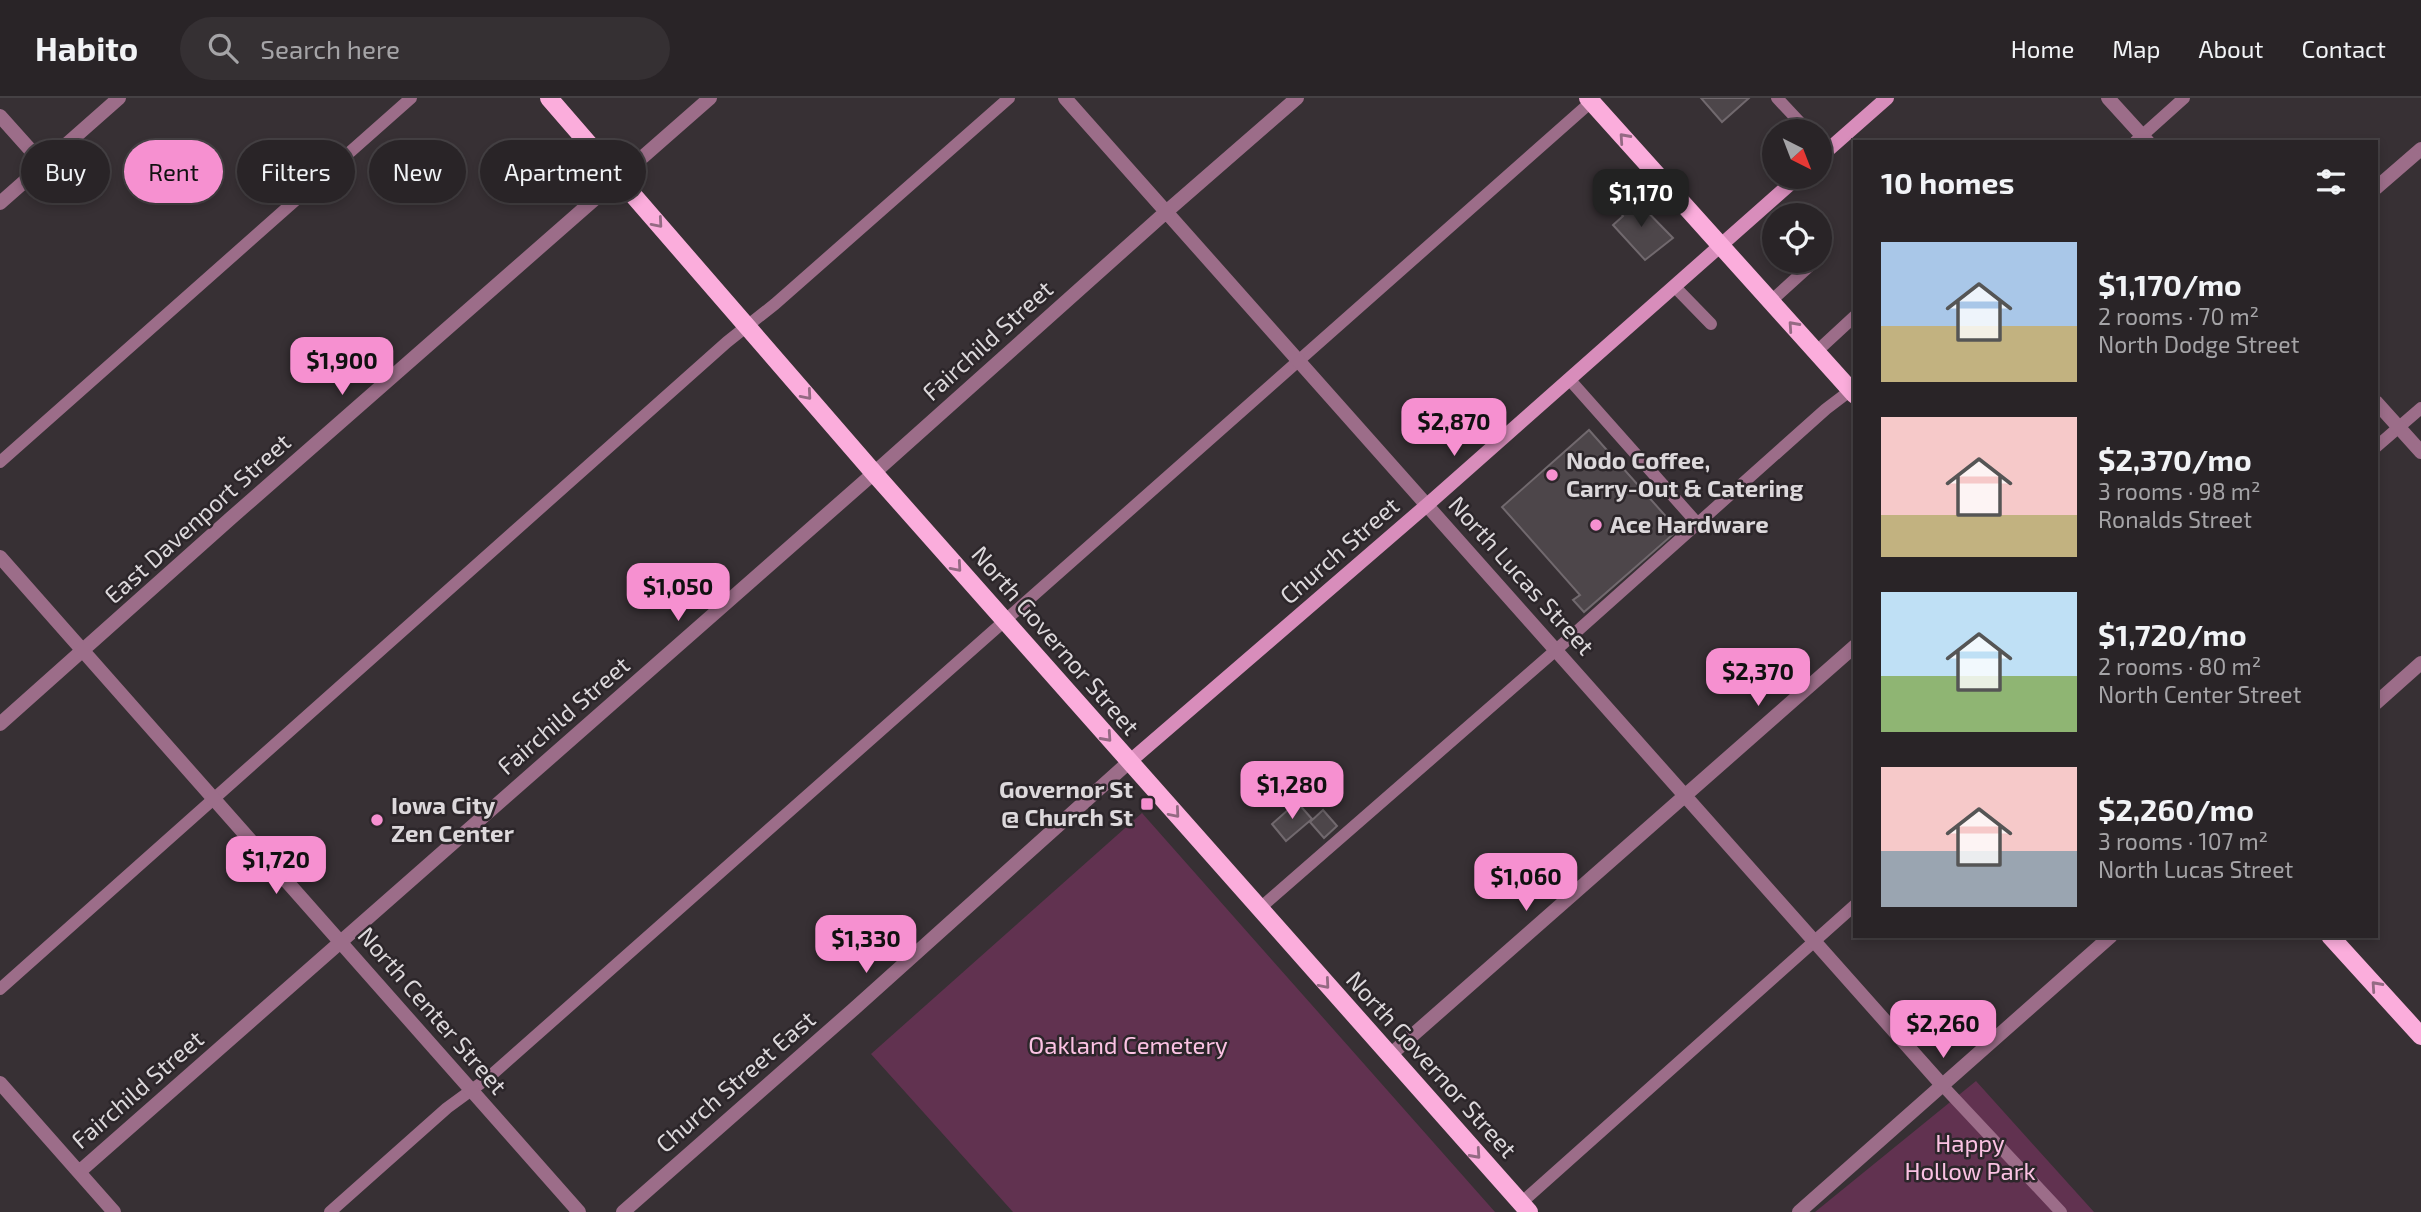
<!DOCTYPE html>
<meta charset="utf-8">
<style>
:root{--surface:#292427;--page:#353033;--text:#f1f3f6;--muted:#a5a4a7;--line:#454144;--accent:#f690d0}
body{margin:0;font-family:"Exo 2",sans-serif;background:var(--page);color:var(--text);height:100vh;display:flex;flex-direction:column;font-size:26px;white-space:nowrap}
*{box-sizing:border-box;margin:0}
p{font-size:23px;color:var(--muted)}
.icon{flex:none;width:38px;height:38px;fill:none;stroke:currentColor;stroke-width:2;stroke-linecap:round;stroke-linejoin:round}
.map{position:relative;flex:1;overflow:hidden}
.side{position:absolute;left:1853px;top:42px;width:525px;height:798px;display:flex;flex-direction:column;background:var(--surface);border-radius:0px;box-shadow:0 4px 10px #0003,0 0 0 2px var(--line)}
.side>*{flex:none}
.hud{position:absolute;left:21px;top:42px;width:665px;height:63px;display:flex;gap:14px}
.needle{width:46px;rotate:138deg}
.tools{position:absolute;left:1762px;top:21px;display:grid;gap:14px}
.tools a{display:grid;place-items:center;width:70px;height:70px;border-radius:50%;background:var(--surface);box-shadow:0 4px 10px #0003,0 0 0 2px var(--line);font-size:35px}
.price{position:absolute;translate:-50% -60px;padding:0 16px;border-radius:14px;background:var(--accent);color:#111;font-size:23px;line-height:46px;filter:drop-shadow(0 2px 4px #0008)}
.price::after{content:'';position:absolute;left:50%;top:42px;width:21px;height:16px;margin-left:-10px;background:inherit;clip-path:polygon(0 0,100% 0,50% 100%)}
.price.on{background:#222;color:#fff}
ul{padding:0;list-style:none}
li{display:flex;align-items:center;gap:21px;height:175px;padding:0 28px}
li span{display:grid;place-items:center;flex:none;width:196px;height:140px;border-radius:0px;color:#555}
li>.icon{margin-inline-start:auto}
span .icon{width:84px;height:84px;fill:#fffc;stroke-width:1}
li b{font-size:30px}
h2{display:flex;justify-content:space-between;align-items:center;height:84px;padding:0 28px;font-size:30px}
.chip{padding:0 24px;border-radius:32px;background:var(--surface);box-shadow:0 4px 10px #0003,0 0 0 2px var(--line);font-size:24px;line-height:63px}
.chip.on{background:var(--accent);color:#111}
header{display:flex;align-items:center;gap:42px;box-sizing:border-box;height:98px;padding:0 35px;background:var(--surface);border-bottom:2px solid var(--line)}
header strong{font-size:33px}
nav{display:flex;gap:38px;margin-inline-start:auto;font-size:24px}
.search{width:490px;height:63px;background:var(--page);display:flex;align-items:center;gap:18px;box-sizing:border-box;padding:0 24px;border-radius:38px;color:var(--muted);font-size:26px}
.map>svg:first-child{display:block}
</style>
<header>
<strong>Habito</strong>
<div class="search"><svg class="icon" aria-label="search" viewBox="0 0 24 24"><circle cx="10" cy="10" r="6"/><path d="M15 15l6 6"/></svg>Search here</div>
<nav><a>Home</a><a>Map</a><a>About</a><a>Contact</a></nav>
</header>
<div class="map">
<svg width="2421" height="1114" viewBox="0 0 2421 1114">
<rect width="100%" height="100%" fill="#373034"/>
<path fill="#613250" d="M1142,715L1495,1114H1013L871,956Z
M1976,983L2094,1114H1815Z"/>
<path fill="#4d464a" stroke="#71696e" stroke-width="2" d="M1701,0H1749L1722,24Z
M1631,97L1673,140L1645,162L1613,127L1623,118L1617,110Z
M1589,332L1678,432L1584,514L1573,502L1580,497L1502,409Z
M1297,704L1312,721L1286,743L1272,726Z
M1323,712L1337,728L1324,740L1310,724Z"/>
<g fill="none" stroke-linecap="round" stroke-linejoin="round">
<path stroke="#9c6d89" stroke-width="12" d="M1777,0L1808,33
M2135,44L2184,0
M1674,188L1711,226
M1771,203L1815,163
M1816,254L1855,218
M1569,281L1697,425
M2376,349L2421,310
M0,364L411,0
M1259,811L1556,552L1826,311L1855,289
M0,891L727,244L775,206L1009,0
M1942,987L2061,1114
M1521,1105L1855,807
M330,1114L447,1010L488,980L1591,4"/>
<path stroke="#9c6d89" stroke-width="14" d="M1065,0L1942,987
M2108,0L2148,44
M0,18L43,66
M2376,90L2421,51
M0,105L119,0
M2376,304L2421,354
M0,459L579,1114
M2376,605L2421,565
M0,626L231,420L710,0
M1389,958L1855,548
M0,985L114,1114
M79,1074L874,375L1166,114L1297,0
M623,1114L855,910L1129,664
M1799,1114L2111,838"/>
<path stroke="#d88dbb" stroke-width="14" d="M1820,59L1887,0
M1129,664L1427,407L1798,79"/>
<path stroke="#fbaddc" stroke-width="18" d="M549,0L874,375L1529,1114
M1588,0L1855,297
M2330,838L2421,938"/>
</g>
<defs><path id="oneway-chevron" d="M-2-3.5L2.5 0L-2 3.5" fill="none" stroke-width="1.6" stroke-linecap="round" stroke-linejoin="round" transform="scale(1.75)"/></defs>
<g stroke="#946a83">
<use href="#oneway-chevron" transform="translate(1624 40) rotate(-132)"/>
<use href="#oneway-chevron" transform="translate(658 125) rotate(49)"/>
<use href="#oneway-chevron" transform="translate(1793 228) rotate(-132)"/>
<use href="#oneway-chevron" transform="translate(807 297) rotate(49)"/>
<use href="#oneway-chevron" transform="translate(957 469) rotate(49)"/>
<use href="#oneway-chevron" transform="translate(1107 639) rotate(48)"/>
<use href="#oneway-chevron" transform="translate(1175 715) rotate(49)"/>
<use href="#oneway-chevron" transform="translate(1325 886) rotate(49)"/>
<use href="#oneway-chevron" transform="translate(2376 888) rotate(-132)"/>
<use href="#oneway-chevron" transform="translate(1476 1056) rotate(48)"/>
</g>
<g fill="#f690d0" stroke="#2c262a" stroke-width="2.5">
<circle cx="1552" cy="377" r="7"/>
<circle cx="1596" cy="427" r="7"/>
<rect x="1140" y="699" width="14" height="14" rx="3.5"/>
<circle cx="377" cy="722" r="7"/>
</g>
<g text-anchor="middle" stroke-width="5" stroke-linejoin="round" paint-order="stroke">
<g font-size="24" fill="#dcd8db" stroke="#2c262a">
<text transform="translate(988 243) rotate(-42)" y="8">Fairchild Street</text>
<text transform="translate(198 421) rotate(-42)" y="8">East Davenport Street</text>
<text transform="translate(1340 453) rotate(-41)" y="8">Church Street</text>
<text transform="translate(1521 478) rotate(48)" y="8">North Lucas Street</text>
<text transform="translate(1055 543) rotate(49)" y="8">North Governor Street</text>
<text transform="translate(564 618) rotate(-41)" y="8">Fairchild Street</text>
<text transform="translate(432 913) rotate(49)" y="8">North Center Street</text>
<text transform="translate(1431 967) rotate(48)" y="8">North Governor Street</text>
<text transform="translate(736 984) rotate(-41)" y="8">Church Street East</text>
<text transform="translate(138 992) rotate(-41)" y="8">Fairchild Street</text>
</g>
<g font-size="24" font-weight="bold" fill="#dcd8db" stroke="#2c262a" text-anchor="start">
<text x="1566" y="371">Nodo Coffee,<tspan x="1566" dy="28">Carry-Out &amp; Catering</tspan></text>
<text x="1610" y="435">Ace Hardware</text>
<text x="1133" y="700" text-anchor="end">Governor St<tspan x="1133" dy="28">@ Church St</tspan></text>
<text x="391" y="716">Iowa City<tspan x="391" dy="28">Zen Center</tspan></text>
</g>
<g font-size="24" fill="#fbc2e3" stroke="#2c262a">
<text x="1128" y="956">Oakland Cemetery</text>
<text x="1970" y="1054">Happy<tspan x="1970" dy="28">Hollow Park</tspan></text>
</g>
</g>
</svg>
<div class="tools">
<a><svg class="needle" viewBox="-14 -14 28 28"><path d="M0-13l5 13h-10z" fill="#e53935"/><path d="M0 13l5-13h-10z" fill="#a5a4a7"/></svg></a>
<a><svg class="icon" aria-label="locate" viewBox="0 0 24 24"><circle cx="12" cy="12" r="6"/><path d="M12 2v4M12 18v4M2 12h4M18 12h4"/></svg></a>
</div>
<b class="price on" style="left:1641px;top:131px">$1,170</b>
<b class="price" style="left:342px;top:299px">$1,900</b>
<b class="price" style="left:1454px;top:360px">$2,870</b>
<b class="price" style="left:678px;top:525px">$1,050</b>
<b class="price" style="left:1758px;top:610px">$2,370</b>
<b class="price" style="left:1292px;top:723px">$1,280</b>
<b class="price" style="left:276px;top:798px">$1,720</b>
<b class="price" style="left:1526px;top:815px">$1,060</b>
<b class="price" style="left:866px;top:877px">$1,330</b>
<b class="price" style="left:1943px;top:962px">$2,260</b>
<div class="hud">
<a class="chip">Buy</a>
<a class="chip on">Rent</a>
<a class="chip">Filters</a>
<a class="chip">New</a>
<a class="chip">Apartment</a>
</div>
<section class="side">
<h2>10 homes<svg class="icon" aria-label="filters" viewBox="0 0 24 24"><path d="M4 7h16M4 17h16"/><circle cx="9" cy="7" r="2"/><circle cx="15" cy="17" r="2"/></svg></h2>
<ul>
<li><span style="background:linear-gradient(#a9c7e8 60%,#c2b280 0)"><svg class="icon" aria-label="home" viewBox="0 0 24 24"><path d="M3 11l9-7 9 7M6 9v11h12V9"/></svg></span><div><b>$1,170/mo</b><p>2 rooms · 70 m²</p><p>North Dodge Street</p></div></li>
<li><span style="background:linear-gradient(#f6c9c9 70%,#c2b280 0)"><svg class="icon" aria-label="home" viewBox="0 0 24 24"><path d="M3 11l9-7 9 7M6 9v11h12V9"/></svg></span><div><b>$2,370/mo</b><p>3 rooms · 98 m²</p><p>Ronalds Street</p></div></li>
<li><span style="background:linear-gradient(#bfe0f5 60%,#8fb573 0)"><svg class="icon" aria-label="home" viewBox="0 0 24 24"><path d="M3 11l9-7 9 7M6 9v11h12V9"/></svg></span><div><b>$1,720/mo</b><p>2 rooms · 80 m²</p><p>North Center Street</p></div></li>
<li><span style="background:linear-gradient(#f6c9c9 60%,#9aa5b1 0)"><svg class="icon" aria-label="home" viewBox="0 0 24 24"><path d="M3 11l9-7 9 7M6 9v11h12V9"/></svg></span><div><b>$2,260/mo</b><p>3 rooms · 107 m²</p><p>North Lucas Street</p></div></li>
</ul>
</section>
</div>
